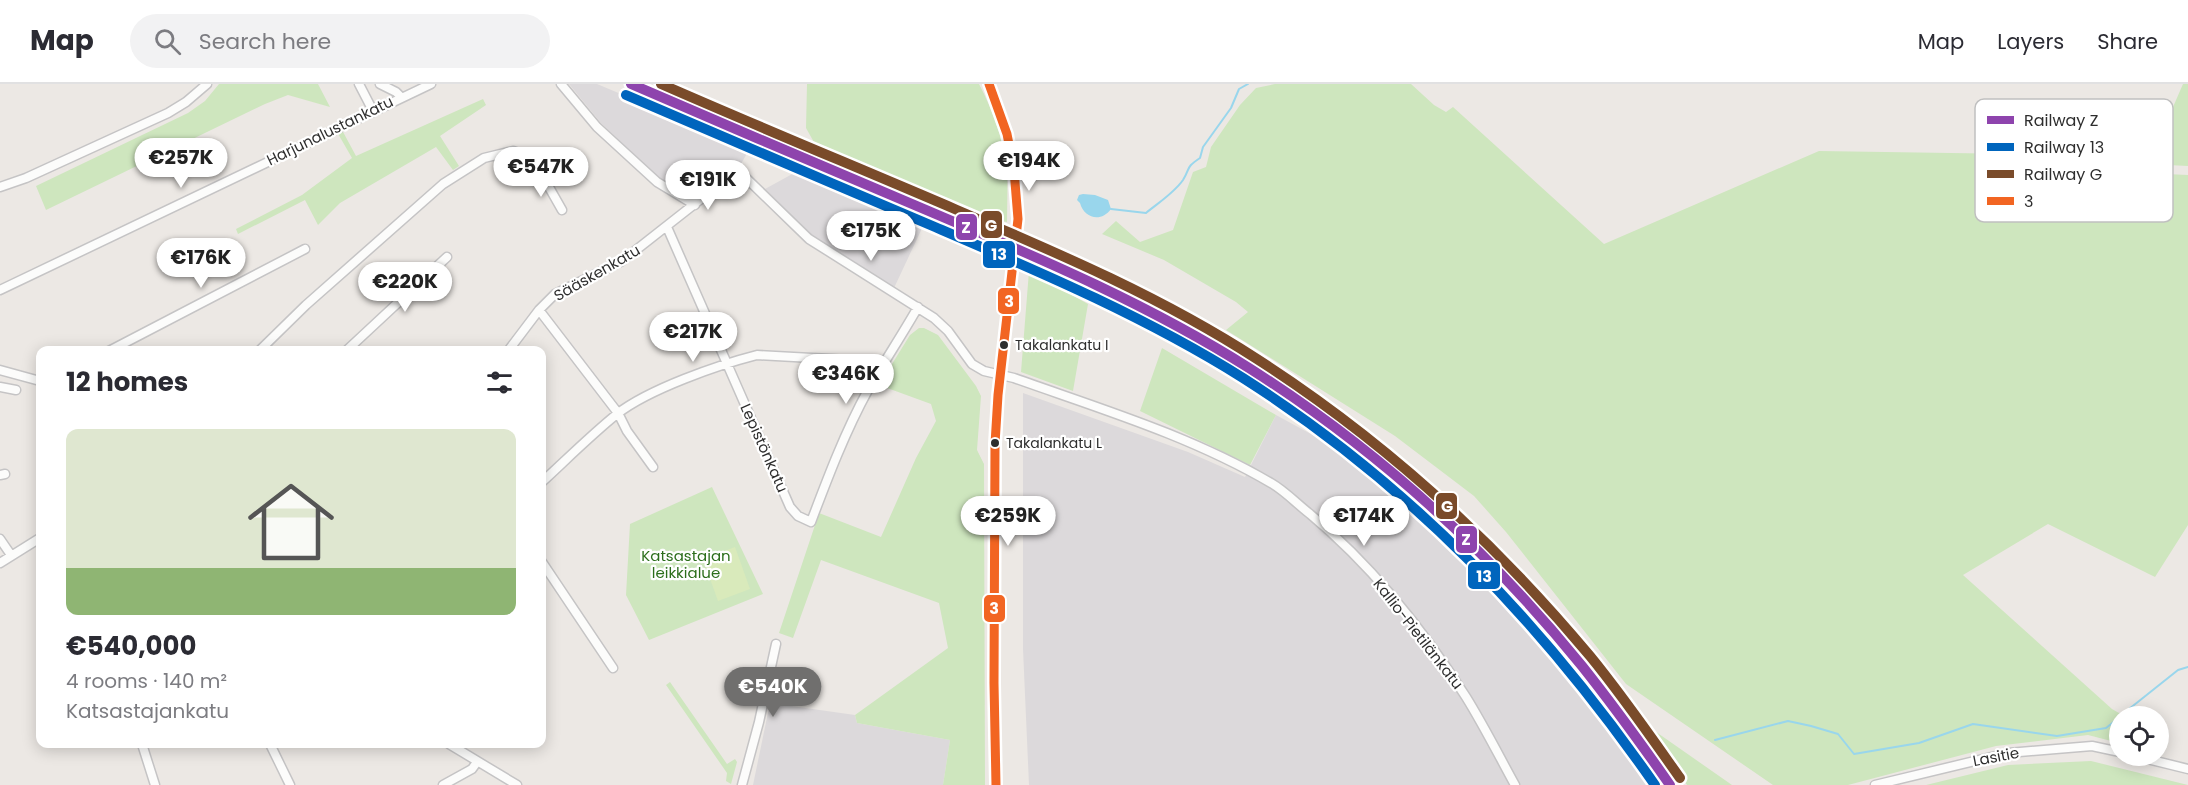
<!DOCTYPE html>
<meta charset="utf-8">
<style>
:root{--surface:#fff;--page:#f2f2f3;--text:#2b2b33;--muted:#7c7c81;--line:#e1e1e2;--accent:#706f6e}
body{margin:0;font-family:Poppins,sans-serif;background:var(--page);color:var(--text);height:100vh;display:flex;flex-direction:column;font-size:22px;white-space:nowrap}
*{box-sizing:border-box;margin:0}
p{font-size:20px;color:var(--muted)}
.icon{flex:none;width:33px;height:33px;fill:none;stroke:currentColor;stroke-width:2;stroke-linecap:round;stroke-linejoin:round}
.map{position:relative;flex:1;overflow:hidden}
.details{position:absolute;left:36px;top:262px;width:510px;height:402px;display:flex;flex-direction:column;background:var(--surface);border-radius:12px;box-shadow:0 3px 15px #0003}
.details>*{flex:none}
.tools{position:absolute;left:2109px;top:622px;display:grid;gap:12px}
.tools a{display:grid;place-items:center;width:60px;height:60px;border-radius:50%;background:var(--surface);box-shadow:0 3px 15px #0003;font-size:30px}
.price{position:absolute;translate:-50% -51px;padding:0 14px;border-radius:21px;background:#fff;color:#222;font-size:20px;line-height:39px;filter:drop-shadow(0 2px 3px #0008)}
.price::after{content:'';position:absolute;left:50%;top:36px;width:18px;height:14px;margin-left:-9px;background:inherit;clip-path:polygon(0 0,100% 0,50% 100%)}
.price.selected{background:var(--accent);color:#fff}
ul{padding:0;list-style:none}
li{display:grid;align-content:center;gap:12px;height:318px;padding:0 30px}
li+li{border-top:2px solid var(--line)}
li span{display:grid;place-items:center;height:186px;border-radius:12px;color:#555}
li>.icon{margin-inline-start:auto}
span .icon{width:108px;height:108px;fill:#fffc;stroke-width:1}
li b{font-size:26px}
h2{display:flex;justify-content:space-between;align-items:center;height:72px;padding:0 30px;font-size:26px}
header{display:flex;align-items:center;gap:36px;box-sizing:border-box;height:84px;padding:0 30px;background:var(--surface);border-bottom:2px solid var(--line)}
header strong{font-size:28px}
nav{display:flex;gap:33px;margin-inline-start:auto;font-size:21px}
.search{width:420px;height:54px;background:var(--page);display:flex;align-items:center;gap:15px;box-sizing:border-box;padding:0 21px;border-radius:33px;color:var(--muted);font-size:22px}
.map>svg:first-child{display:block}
</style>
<header>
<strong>Map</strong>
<div class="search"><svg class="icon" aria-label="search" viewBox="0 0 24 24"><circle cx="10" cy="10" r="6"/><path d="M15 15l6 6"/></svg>Search here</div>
<nav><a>Map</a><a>Layers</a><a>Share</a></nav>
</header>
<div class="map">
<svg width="2188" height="701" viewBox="0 0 2188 701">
<rect width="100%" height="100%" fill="#ece8e4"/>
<path fill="#dcd9db" d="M569,0H597L750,64L737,87L716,95L694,112L659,94L601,39Z
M805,83L925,138L894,204L813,152L765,105Z
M1023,309L1188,368L1245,393L1276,331L1388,392L1478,484L1555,574L1624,665L1649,701H1029L1023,565Z
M770,619L855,631L857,639L950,656L943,701H753Z"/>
<path fill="#cee6be" d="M219,0H318L330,23L288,11L265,20L46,126L36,102L188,29L205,17Z
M807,0H979C993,27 1005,59 1007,90C1008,106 1007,122 1007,138L991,135L815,60L806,44Z
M1275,0H1411L1434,21L1446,28L1453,23L1604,160L1819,67L2142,72L2166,90L2188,91V441L2155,493L2048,440L1963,491L2112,625L2126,633H2120L2119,659L2088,651L1996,662L1848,701H1773L1626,600L1506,448L1474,412L1395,352L1226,246L1248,228L1236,218L1164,176L1102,150L1116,137L1140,158L1173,146L1193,88L1206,83L1211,63L1240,21L1256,4Z
M2183,0H2188V82L2168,81L2153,69Z
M483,15L486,21L440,52L459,82L453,86L436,63L340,119L318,141L305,116L238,150L236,145L302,111L352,74L337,48L342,46L356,72Z
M1029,187L1088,220L1073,307L1021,288Z
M919,244H924L938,251L976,302L981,312L977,366L984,380L985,701H943L950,656L857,639L855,631L948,564L939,519L821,476L793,554L779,549L819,429L881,453L916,374L936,337L931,320L879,301L910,251Z
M1162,264L1276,331L1250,381L1140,327Z
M712,403L763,510L649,556L626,511L630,440Z
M670,598L727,680L735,675L737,678L731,700L726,697L727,689L666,601Z
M1649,643L1732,701H1687Z
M2091,677L2188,701H1926L2008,681Z"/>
<path fill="#d9eabb" d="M735,463L750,505L718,517L703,475Z"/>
<path fill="#99d6ec" d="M1083,110L1095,111L1108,116L1111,125C1101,139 1084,134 1080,119L1077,116L1079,111Z"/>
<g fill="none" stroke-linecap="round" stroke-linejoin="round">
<path stroke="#99d6ec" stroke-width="2" d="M1111,125L1146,129C1158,119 1174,109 1183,96C1191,83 1185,84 1200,74L1203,63L1231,24L1239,5L1248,0
M2124,629L2178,586L2188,583
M1715,656L1788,637L1811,642L1838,650L1854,670L1919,659L1973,640L2057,652L2106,644L2120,633"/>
<defs>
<path id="minor" d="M359,0L373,27
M380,0L396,8L401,13
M561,0L597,43L657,98L695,121
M989,0L1007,50L1014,86L1018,135L998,311L995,360L994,599L996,701
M0,103L26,94L168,29L186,18L207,0
M667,143L790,423L798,432L811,438C828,393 845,348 868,306C884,278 902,251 918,223
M0,206L431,0
M539,226L618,329L627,347L653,383
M109,267L305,165
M259,267L306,221L443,100L484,74L513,67L524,71L537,82L562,126
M346,267L447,173
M508,267L539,226L555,210L622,177L720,100L736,92H744L809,155L934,234L948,247L972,280L984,287L1014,294C1101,325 1191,352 1271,399C1285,407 1297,420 1310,430C1371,481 1424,547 1466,613C1484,642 1499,672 1515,701
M0,286L40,297
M0,303L16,306
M0,391L5,390
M542,398C567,375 591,351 617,330C649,305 718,281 757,271L885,278
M0,455L11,471
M542,478L613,584
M0,479L40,454
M142,660L155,701
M270,660L290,701
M449,660L517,701
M2135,672L2188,685
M443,701L472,685L477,678
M742,701L759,638L776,560
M1875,701L2008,669L2092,662L2120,668"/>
</defs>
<use href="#minor" stroke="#c5c4c5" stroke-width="11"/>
<use href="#minor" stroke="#fcfcfb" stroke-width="8"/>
<defs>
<path id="rail" d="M840,75L916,107"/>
</defs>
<use href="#rail" stroke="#dfdfe1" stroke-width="4.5"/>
<use href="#rail" stroke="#fff" stroke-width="2" stroke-dasharray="7" stroke-linecap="butt"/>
<defs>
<path id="bus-1" d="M989,0L1007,50L1014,86L1018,135L998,311L995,360L994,599L996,701"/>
</defs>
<use href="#bus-1" stroke="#fff" stroke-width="14"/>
<use href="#bus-1" stroke="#f26522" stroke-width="9"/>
<defs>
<path id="rail-1" d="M631,0C733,44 836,88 938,131C1044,176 1151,222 1249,284C1375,364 1488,466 1582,582C1613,621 1642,661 1670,701"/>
<path id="rail-2" d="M626,11C729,56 832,99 935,143C1040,188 1146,233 1243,294C1411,401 1541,538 1655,701"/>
<path id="rail-3" d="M661,0C759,43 859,84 957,126C1060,170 1163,214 1257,275C1383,356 1494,457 1590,572C1622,611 1651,653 1680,694"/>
</defs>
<use href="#rail-1" stroke="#fff" stroke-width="15"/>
<use href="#rail-2" stroke="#fff" stroke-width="15"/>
<use href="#rail-3" stroke="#fff" stroke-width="15"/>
<use href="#rail-1" stroke="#8e44ad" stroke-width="10"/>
<use href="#rail-2" stroke="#0065bd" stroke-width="10"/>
<use href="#rail-3" stroke="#7a4b2a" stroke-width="10"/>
</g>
<g fill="#2e2e2e" stroke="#fff" stroke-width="2">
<circle cx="1004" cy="261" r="5"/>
<circle cx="995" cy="359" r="5"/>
</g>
<g text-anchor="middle" stroke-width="4.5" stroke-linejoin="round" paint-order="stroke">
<g font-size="14" fill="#2e2e2e" stroke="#fff" text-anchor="start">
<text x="1015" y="266">Takalankatu I</text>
<text x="1006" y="364">Takalankatu L</text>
</g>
<g font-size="15" fill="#2e2e2e" stroke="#fff">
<text transform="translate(330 47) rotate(-26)" y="5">Harjunalustankatu</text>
<text transform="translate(597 189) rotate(-30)" y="5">Sääskenkatu</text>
<text transform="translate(764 364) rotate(66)" y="5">Lepistönkatu</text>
<text transform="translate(1418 550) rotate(52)" y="5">Kallio-Pietilänkatu</text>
<text transform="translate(1996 673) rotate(-11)" y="5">Lasitie</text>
</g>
<g font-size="15" fill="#2c6e1b" stroke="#fff">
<text x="686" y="477">Katsastajan<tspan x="686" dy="17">leikkialue</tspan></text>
</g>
</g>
<rect x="1975" y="15" width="198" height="123" rx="9" fill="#fff" stroke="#c0c0c0" stroke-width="1.5"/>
<rect x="1987" y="32" width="27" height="8" fill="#8e44ad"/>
<rect x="1987" y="59" width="27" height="8" fill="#0065bd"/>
<rect x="1987" y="86" width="27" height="8" fill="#7a4b2a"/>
<rect x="1987" y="113" width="27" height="8" fill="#f26522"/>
<g font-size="16" fill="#2e2e2e">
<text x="2024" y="42">Railway Z</text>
<text x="2024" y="69">Railway 13</text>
<text x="2024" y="96">Railway G</text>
<text x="2024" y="123">3</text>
</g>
<g stroke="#fff" stroke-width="2">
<rect x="980" y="126" width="23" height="29" rx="6" fill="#7a4b2a"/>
<rect x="955" y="129" width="23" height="28" rx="6" fill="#8e44ad"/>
<rect x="982" y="156" width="34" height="29" rx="6" fill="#0065bd"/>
<rect x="997" y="203" width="23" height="28" rx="6" fill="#f26522"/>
<rect x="1435" y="408" width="23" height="28" rx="6" fill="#7a4b2a"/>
<rect x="1455" y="441" width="23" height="29" rx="6" fill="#8e44ad"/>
<rect x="1467" y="477" width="34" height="29" rx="6" fill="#0065bd"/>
<rect x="983" y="510" width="23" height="29" rx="6" fill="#f26522"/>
</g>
<g font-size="16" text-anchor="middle" font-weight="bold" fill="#fff">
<text x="991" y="147">G</text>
<text x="966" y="149">Z</text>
<text x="999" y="176">13</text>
<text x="1009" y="223">3</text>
<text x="1447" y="428">G</text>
<text x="1466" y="461">Z</text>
<text x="1484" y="498">13</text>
<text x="994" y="530">3</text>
</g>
</svg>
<div class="tools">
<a><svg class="icon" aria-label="locate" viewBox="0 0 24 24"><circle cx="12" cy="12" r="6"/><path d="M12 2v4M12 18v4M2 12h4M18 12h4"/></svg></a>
</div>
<b class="price" style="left:181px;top:105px">€257K</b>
<b class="price" style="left:1029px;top:108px">€194K</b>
<b class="price" style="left:541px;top:114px">€547K</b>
<b class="price" style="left:708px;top:127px">€191K</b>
<b class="price" style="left:871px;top:178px">€175K</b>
<b class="price" style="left:201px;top:205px">€176K</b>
<b class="price" style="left:405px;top:229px">€220K</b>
<b class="price" style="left:693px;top:279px">€217K</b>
<b class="price" style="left:846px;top:321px">€346K</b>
<b class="price" style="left:1008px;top:463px">€259K</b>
<b class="price" style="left:1364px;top:463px">€174K</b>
<b class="price selected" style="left:773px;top:634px">€540K</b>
<section class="details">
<h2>12 homes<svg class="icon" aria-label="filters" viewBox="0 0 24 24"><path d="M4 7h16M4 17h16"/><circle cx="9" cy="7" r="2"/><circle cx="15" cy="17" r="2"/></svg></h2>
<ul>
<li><span style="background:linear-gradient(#dfe7d0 75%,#8fb573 0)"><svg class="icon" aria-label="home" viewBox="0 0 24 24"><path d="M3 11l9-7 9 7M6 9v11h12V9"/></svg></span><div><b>€540,000</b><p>4 rooms · 140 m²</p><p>Katsastajankatu</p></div></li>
</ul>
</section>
</div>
